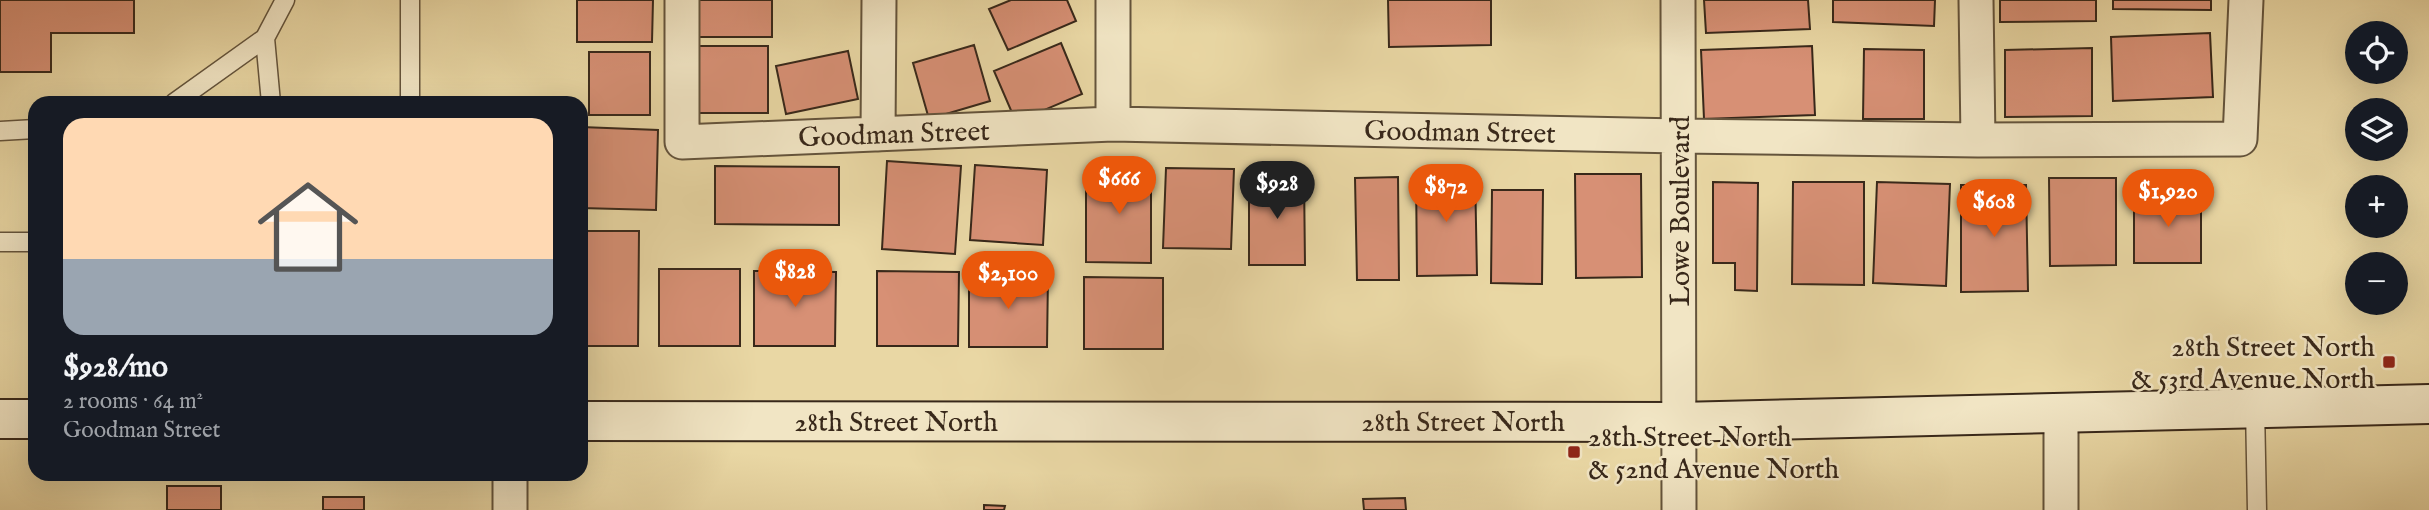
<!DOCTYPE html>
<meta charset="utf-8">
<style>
:root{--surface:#171b24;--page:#242831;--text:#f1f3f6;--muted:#9ea1a6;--accent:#ea580c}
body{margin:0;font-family:"IM FELL English",serif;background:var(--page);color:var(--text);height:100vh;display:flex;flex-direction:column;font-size:26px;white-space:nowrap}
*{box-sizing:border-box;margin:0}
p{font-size:23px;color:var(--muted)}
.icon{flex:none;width:38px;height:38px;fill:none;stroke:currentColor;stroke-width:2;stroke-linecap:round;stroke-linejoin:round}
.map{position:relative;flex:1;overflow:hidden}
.sheet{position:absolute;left:28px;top:96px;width:560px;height:385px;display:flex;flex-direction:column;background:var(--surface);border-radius:21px;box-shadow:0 7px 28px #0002}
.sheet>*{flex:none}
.fabs{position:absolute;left:2345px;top:21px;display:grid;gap:14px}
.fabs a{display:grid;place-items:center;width:63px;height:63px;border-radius:50%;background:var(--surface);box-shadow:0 7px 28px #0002;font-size:35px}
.price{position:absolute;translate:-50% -60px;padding:0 16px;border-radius:24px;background:var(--accent);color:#fff;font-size:23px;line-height:46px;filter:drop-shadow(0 2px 4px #0008)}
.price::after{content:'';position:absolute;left:50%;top:42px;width:21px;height:16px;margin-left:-10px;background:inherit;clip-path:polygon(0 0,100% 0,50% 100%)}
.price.on{background:#222;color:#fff}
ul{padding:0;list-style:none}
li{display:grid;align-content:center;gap:14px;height:371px;padding:0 35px}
li span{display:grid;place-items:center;height:217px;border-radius:21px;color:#555}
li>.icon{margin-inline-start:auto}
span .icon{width:126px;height:126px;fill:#fffc;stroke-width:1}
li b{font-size:30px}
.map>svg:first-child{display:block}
</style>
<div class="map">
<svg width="2429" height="510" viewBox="0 0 2429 510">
<rect width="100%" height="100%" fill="#e9d7a4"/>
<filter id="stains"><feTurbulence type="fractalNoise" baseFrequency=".00286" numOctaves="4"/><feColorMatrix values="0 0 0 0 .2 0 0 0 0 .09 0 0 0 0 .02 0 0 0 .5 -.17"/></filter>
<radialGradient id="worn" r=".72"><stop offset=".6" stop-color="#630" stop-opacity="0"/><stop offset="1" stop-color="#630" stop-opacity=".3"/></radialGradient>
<path fill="#d79075" stroke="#38281a" stroke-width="2" d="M0,0H134V33H51V72H0Z
M577,0H653L652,42H577Z
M699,0H772V37H698Z
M1011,0H1067L1076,21L1008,50L989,9Z
M1388,0H1491V45L1389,47Z
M1704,0H1808L1810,29L1706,33Z
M1833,0H1935L1934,26L1833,22Z
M2000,0H2096V21L2000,22Z
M2113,0H2211V10L2113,9Z
M2210,33L2213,97L2113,101L2111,37Z
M1061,43L1082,94L1016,122L994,71Z
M974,45L990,101L929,119L913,63Z
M698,46H768V113H698Z
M1812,46L1815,115L1704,119L1701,50Z
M2092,48V116L2005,117V50Z
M1864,49L1924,50V119H1863Z
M848,51L858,99L786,114L776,66Z
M589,52H650V115H589Z
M581,127L658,130L656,210L581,208Z
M887,161L961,166L955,254L882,249Z
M975,165L1047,170L1043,245L970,240Z
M715,166L839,167V225L715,224Z
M1166,168L1234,169L1231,249L1163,248Z
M1086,169L1151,170V263L1086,262Z
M1416,172H1475L1477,275L1417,276Z
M1575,174H1641L1642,277L1576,278Z
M1249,177H1304L1305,265H1249Z
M1398,177L1399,280H1357L1355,178Z
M2049,178H2116V265L2050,266Z
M1713,182L1758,183L1757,291L1735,290V263H1713Z
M1793,182H1864V285L1792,284Z
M1877,182L1950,184L1946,286L1873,283Z
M1961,185H2026L2028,291L1961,292Z
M1492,190H1543L1542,284L1491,283Z
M2134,195H2201V263H2134Z
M581,231H639L638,346H581Z
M659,269H740V346H659Z
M754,271L836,272L835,346H754Z
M877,271L959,272L958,346H877Z
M969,275H1048L1047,347H969Z
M1084,277L1163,278V349H1084Z
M167,486H221V510H167Z
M323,497H364V510H323Z
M1405,498L1406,510H1364L1363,499Z
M984,505L1005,506L1004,510H984Z"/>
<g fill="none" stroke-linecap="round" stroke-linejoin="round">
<defs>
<path id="lane" d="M410,0V103
M265,38L271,103
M174,103L265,38L285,0
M0,131L35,129
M0,242H35
M2255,407L2257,510"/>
<path id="street" d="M682,0V142L1113,124L1679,136L1978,140L2240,139L2246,0
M1113,0V124
M1678,0L1679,510
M1976,0L1978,140
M878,134L879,0
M2061,411V510
M510,510V474"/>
<path id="secondary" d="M0,419H35
M581,421L1679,422L2429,404"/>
</defs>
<use href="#lane" stroke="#64543c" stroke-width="21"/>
<use href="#street" stroke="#64543c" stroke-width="37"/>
<use href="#secondary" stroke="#38281a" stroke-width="42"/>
<use href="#lane" stroke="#f1e5c4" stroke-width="18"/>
<use href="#street" stroke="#f1e5c4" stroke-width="33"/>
<use href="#secondary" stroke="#f1e5c4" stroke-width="38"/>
</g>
<g fill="#8f2418" stroke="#f1e5c4" stroke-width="2.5">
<rect x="2382" y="355" width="14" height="14" rx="3.5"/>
<rect x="1567" y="445" width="14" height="14" rx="3.5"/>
</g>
<g text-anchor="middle" stroke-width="5" stroke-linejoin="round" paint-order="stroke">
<g font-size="28" fill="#38281a" stroke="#f1e5c4">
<text transform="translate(1460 131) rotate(1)" y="10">Goodman Street</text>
<text transform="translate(894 133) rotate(-2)" y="10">Goodman Street</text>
<text transform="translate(1679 211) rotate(-90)" y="10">Lowe Boulevard</text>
<text x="896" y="431">28th Street North</text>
<text x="1463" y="431">28th Street North</text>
</g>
<g font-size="28" fill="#38281a" stroke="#f1e5c4" text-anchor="end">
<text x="2375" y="356">28th Street North<tspan x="2375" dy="32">&amp; 53rd Avenue North</tspan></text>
<text x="1588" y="446" text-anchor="start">28th Street North<tspan x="1588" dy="32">&amp; 52nd Avenue North</tspan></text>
</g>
</g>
<rect width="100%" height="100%" filter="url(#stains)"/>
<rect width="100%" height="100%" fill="url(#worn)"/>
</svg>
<div class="fabs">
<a><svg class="icon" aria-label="locate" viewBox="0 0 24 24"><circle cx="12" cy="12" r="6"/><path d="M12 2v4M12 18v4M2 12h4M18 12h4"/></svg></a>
<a><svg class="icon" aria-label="layers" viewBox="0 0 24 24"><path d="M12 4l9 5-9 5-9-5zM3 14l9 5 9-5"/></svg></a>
<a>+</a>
<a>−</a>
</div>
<b class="price" style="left:1119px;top:216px">$666</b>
<b class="price on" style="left:1277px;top:221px">$928</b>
<b class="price" style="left:1446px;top:224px">$872</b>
<b class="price" style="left:2168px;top:229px">$1,920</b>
<b class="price" style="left:1994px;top:239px">$608</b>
<b class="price" style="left:795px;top:309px">$828</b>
<b class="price" style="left:1008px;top:311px">$2,100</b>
<section class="sheet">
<ul>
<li><span style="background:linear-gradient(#ffd9b3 65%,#9aa5b1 0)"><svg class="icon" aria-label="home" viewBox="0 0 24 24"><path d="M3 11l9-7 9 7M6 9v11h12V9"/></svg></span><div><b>$928/mo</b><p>2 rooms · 64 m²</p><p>Goodman Street</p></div></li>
</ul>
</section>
</div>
